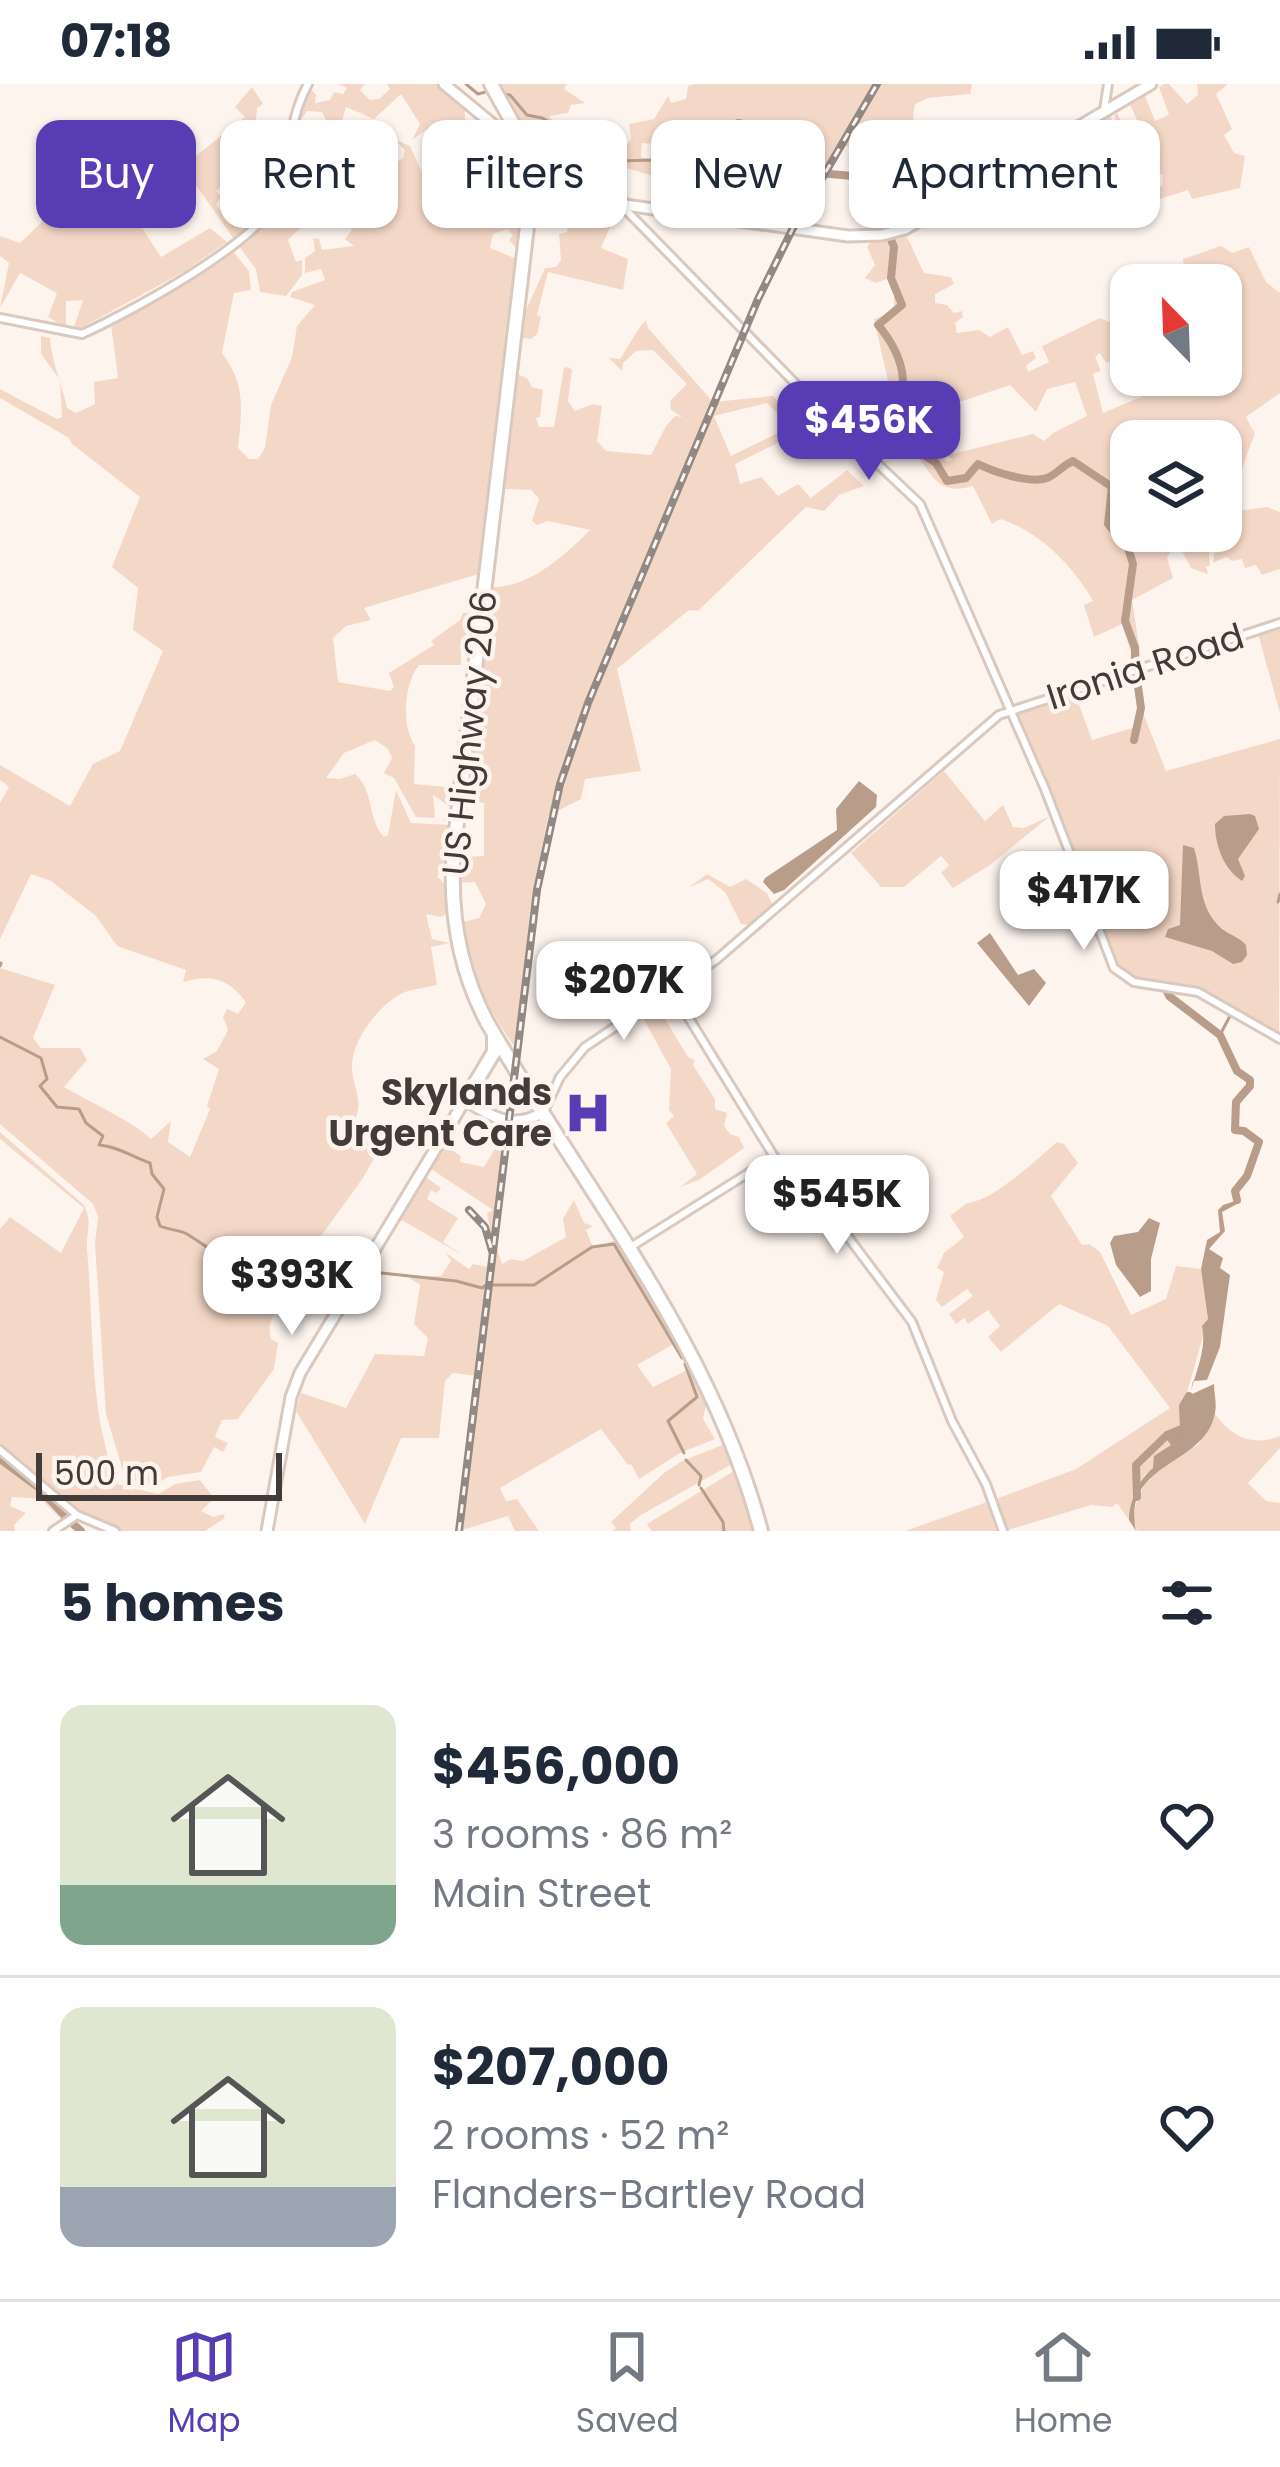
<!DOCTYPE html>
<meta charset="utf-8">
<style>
:root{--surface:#fff;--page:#f6f6f7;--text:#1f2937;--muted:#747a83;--line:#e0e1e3;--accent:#583cb4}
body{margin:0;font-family:Poppins,sans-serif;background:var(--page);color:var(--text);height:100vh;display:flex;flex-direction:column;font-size:45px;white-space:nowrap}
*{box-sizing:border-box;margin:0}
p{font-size:39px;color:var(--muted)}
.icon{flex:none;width:66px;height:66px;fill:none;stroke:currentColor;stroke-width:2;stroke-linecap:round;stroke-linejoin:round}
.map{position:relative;height:1447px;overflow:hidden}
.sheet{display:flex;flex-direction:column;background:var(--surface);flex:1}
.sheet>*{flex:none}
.hud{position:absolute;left:36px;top:36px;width:1209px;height:108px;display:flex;gap:24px}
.needle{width:78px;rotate:337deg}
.tools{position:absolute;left:1110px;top:180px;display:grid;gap:24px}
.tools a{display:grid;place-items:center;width:132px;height:132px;border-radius:24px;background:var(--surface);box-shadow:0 3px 9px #0004;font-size:60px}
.scale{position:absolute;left:36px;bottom:30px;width:246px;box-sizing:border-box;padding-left:12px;border:6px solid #423b37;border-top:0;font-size:33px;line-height:42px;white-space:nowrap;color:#423b37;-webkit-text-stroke:9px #fef4ee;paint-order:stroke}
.price{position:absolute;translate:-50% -102px;padding:0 27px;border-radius:24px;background:#fff;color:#222;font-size:39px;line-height:78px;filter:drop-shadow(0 3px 6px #0008)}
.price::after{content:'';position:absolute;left:50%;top:72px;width:36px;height:27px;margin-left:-18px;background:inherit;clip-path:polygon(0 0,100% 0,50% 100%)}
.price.on{background:var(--accent);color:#fff}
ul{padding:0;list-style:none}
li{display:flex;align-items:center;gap:36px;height:300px;padding:0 60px}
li+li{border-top:3px solid var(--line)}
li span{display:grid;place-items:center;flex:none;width:336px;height:240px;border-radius:24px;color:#555}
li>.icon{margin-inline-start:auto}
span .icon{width:144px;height:144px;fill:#fffc;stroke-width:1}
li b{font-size:51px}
h2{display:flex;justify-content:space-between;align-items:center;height:144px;padding:0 60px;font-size:51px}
.chip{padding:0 42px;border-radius:24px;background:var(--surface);box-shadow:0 3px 9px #0004;font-size:42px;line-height:108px}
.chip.on{background:var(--accent);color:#fff}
.status{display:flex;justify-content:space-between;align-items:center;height:84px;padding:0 60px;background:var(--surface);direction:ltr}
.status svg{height:33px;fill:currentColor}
.menu{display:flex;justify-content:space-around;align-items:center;height:168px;border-top:3px solid var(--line);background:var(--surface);font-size:33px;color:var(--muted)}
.menu a{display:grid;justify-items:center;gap:6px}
.menu .on{color:var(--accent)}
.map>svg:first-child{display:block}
</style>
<div class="status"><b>07:18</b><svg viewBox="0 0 49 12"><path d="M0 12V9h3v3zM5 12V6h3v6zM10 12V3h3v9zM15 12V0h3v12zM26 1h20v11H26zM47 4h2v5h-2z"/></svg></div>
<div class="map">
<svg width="1280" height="1447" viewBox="0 0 1280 1447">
<rect width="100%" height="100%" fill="#fef4ee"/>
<path fill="#f4d8c7" d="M338,0H365L360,6L370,16L379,15L390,5L387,0H440L464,17L466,48L488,41L491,44L465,80L447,132L520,142L519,167L509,156L513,151L507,145L493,150L490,164L519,176L482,489L364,524L371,536L346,542L333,554L338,598L390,607L394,603L389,589L434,561L431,557L460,536L463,529L478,528L476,548L461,555V581H419C404,599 401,642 415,662L414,700L457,704L453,737L443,736L450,723L433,711L435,734L416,733L394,694L384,689L392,674L388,665L375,656L344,669L326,694L340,695L355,690C375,707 367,735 384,753L388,751L396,706L411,739L452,741L448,775L444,776V785L437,792L447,802L449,827L441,833L426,830L432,855L450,859L431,863L437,901C425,904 409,905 399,911C378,923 352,956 352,982C352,1004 365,1015 354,1038L382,1060L363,1094L308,1170L319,1178L340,1184L338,1190C302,1203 293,1190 275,1227C270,1239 268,1242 271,1255L278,1259L274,1285L238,1335L222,1336L215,1353L228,1359L223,1368L214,1363L201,1388L168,1393L155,1401L125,1394L106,1330L95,1159L98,1133L93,1120L0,1040V884L55,901L33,954L41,964H80L87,976L64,1003C89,1018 133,1037 151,1055L171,1037L168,1058L190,1073L210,1025L207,1022L219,985L203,975L217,967L228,946L223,933L227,925L238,930L246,918C228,894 210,890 183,898L186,886L117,862L96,832L51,797L31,790L0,855V719L9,703L0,696V681L70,722L93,680L120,667L163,567L133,546L138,504L112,483L140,413L72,360L69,354L0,314V305L57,335L62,333L60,296L41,270V252L50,254C51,276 62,300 67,324L76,329L95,320L94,298L118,294L111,241L232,166L249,187L251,206L234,209L222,269C246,300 242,326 238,364L249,375H258L265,364L271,321L292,273L297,242L315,221L290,213L292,208L325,196L321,185L305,189V174L315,167L313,154L319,155L322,166L354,162L345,155L352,146L337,131L317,143L311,133L315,116L310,103L303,104L286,87L287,80L309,99L327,89L315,75L304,72L301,64L291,57L292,50L311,60L335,58L339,78L345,88L358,81L353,55L369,84L379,87L384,84L378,54L397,78L403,74L405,66L393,55L410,62L424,93L433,99L450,79L448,71L441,67L424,71L437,60L451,57L450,49L426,46L412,56L420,40L401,10L374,35L346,23L338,50L321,49L327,38L322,28L307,27L301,36L312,49L307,55L293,44L311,5L316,11L315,19L330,16L334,8L343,10L347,4Z
M501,0H567L564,5L585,19L571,21L568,29L549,32L561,46L532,38L526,44L534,51L532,57Z
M694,0H972L970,10L928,14L915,20L913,33L928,88L920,100L905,101L886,134L888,144L882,146L877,132L868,123L872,89L865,71L840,59L811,110L760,86L746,85L747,73L734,72L733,86L724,85L715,100L681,90L685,63L642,59L641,73L661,79L657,93L613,80L631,55L629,40L654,35L668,12L671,19L686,15L688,2Z
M1164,0H1169L1187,20L1198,11L1197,0H1228L1216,10L1232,45L1224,51L1234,69L1245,72L1240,104L1192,115L1188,106L1134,123L1104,31L1109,28L1138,102L1154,106L1162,102L1163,91L1134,77L1114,32L1117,29L1128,51L1141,44L1130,21L1145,12L1155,37L1169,31L1159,3Z
M252,3L263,20L257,24L256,36L241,44L237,55H229V81L246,87L262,106L272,104L273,92H277L268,125L235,94L230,110L221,102L216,107L221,112L216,121L234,142H247L234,155L193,97L175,93L158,102L245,33L235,23Z
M112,71L151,103L128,122L161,173L210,144L227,158L185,187L81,244L74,243L83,216L66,217V244L48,233L57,209L20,189L0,224L9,179L0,172V152L20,159Z
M574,89L590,107L585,129L617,127L601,164L628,175L623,206L548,188L537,231L541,233L537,250L531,255L522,254L521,237L545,184L556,183L561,176L559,150L567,148L573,116L567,101Z
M284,106L287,108L274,132L284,139L297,134L301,143L288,156L296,178L302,176V191L286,212L260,208L256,185L238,161L266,138Z
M907,153L924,189L951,193L954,200L935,210V219L947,221L954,229L962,227L963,233L955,239L957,249L979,246L990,253L1008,243L1022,271L1033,267L1036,274L1026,282L1028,288L1049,278L1042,262L1100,234L1124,244L1131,240L1129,270L1106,279L1100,269L1095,273L1101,287L1093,290L1103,329L1193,291H1221V201H1156L1185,189L1183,175L1221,162L1232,169L1249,163L1266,198L1280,209V309L1246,333L1255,350C1247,369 1232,409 1237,427L1267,423L1280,428V485L1262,491L1256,481L1245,484L1242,475L1232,477L1226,473L1213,479L1214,469L1231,465L1228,455H1210L1222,448L1221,357H1131V447H1198L1194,453L1186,447L1181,451L1194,465L1208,459L1210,481L1206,483L1208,490L1191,484L1177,458L1167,473L1173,494L1132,516L1141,575L1149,578L1129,583L1131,568L1122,540L1094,553L1084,521L1093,517C1074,483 1039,447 1000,435L992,440L973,402C938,412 933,392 914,367L930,352L946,378L952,376L948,371L1033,350L1044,357L1053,349L1087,332L1075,298L1047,305L1036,328L1010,301L918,332L913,338L905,325L894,323L874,235L894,228V205L887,195L876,199L865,194L875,181L867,163L871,158Z
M646,236L648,244L713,318L773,312L788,327L778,330L767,319L714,332L731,372L776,350L824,336L735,380L740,400L761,393L778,412L798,400L811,414L847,386L864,402L839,411L824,427L806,423L698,527L689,526L617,585L641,687L585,695L581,715L548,732L530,827L515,963C487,926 468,884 463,838L479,834L486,820L475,798L461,799L458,795L462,773L484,772V719L468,717L477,640L473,638L491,503C528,505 565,471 590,446L548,437L537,441L532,437L539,415L531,406L505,405L517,290L527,294L532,303L543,306L540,333L536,334L539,343H554L564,284L568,283L572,286L568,317L575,327L593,320L602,322L597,357L606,367L651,371L666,342L675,332L682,333L671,326L670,317L687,300L653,266L636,267L623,279L622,287L609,274L620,275C629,262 635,248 646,236Z
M1280,542V629L1258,550Z
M1074,607L1092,656L1139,642L1141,627L1143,629L1166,687L1280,655L1279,952C1250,934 1218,909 1184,901C1153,893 1139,904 1113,879L1018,631L1017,626Z
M944,687L985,737L1003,721L1013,743L1024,744L1050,732L990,781L953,804L941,789L949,781L941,772L904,803H881L851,769Z
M707,790L730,803L746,795L767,809L773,822L750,841L741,840L725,808L708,795L688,804Z
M656,920L688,973L695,976L693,981L715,1015V1025L727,1029L724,1042L730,1050L739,1053L744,1064L699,1096L680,1103L697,1090L666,1039L674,1032L669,1026L671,985L642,932Z
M506,1043L493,1153L492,1155L487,1129L493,1126L431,1085L446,1063L461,1072L460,1078L484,1083L500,1056L501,1044Z
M0,1048L84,1121C93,1138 86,1148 87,1166C92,1219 91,1272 98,1325C101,1350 110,1374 113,1399L158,1410L175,1400L200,1396L214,1414L201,1427L213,1433L223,1430L225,1434L205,1447H122L78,1430L0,1363V1145L10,1133L61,1169L84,1124L0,1055Z
M1057,1058L1064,1060L1078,1079L1051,1112L1082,1161L1089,1160L1100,1168L1131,1231L1166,1215L1176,1182L1201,1185L1208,1235L1185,1316L1186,1339L1154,1385L1145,1390L1132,1417L1129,1436L1117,1419L1112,1423L1091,1421L1008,1446L996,1415L1076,1385L1170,1324L1108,1242L1059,1220L1001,1268L988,1253L1000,1242L988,1226L968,1240L964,1234L956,1240L949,1230L973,1212L967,1205L942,1223L936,1216L944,1188L937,1184L944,1169L964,1153L950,1132L967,1119C992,1118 1036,1076 1057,1058Z
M423,1091L441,1104L437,1109L431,1106L427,1115L458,1134L443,1158L464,1172L398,1134Z
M574,1116L584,1139L593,1142L586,1146L593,1163L616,1156L679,1257L637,1281L653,1303L691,1284L707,1316L703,1335L715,1355L680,1369L639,1395L631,1380L628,1381L601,1345L500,1404L506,1417L517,1415L539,1447H515L508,1432L459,1447L477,1292L453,1289L445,1297L439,1354H401L365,1440L296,1327L301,1309L346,1324L375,1270L424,1272L428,1254L414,1240L420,1201L408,1193L441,1192L451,1177L446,1169L469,1185L473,1180L488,1183L484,1201H491L496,1162L502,1180L511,1175L523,1177L566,1153L563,1135Z
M1215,1330C1232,1353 1252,1363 1280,1352V1364L1248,1399L1266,1417L1280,1419V1447H1137L1131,1431L1148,1392L1199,1360Z
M725,1360L732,1380L641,1431L630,1440L631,1447H613L616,1444L611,1438L664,1389L682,1377Z
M0,1369L72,1431L62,1436L41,1415L12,1413L10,1422L26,1429L14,1441L15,1447H0Z
M734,1387L753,1447H651L647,1440Z
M987,1418L999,1447H905Z"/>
<path fill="#b89d8b" d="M859,697L877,711L876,723L784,806L774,810L763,798L765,794L837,746L836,725Z
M1250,730L1255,732L1259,745L1238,775L1245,792L1242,797C1224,785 1215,762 1215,740L1224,732Z
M1183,761L1194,764C1203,793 1196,822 1222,845C1230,851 1239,853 1246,861L1247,871L1242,878L1233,880L1212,867L1165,853L1168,845L1180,841Z
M990,849L1018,891L1034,885L1046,899L1029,922L977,859Z
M1236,1110L1237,1120L1222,1128L1225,1147L1209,1165L1223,1174L1220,1184L1230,1191L1220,1263L1207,1296L1193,1297L1190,1311L1214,1300C1214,1308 1217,1320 1215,1329C1205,1383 1121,1377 1136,1447L1129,1436C1129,1418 1139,1395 1153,1384L1154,1372L1171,1361L1164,1352L1186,1339C1185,1306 1209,1272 1202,1242L1208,1235L1201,1185L1207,1156L1220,1148L1218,1126L1223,1121L1235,1117Z
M1149,1134L1160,1139L1151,1175V1207L1140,1213L1116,1181L1110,1159L1114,1152L1138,1148Z"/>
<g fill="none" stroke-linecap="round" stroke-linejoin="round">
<path stroke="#b89d8b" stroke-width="3" d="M466,0L478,10L489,7
M504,10L510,11L527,31L542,34L578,53
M581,55L595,60
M599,61L619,77L654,76L679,90
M1278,818L1280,810
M0,882L1,879
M1220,951L1231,930
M0,953L41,974L47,995L40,1002L57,1023L79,1025L86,1039L103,1052L99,1061C116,1062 133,1073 150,1079L152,1090L164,1105L157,1133L160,1142C169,1146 180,1146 187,1150C213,1166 235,1187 265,1187L271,1195L292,1192L302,1198L313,1197L322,1185H331L333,1189L356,1185
M363,1187L456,1197L482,1204L486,1201
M491,1201H534L592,1163L614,1160L682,1274
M684,1369L668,1337L697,1313L685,1280
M686,1376L701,1392L699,1401
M701,1404L723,1438L724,1447"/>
<path stroke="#b89d8b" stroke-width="8" d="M727,52L738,39L759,44L775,58L801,70L818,89L853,92L878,110L888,107L881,134L888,147
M890,153L894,163L891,194L902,221L878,241C889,254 899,270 902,288C905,308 901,320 912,339
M915,345L925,359L922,370L936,379L947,397L966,394L978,380C994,388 1030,400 1047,394C1057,390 1063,381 1073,377L1112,403L1108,440L1128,464L1133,480L1125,537L1135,564V582
M1134,656L1141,624L1136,588
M1165,903L1169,912L1220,951L1237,987L1250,996V1002L1236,1018L1235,1046L1244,1047L1259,1058L1247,1092L1235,1107L1237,1116
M0,1375L38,1403L68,1435
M1137,1413L1136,1381L1167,1351L1184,1344L1183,1322L1189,1312
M71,1438L81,1447"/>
<defs>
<path id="minor" d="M1104,26L1108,0
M620,120L830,335L920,420L1045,705L1114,884L1134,898L1198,908L1280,955
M0,234L82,250C127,230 258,159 277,115C293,77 285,43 308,0
M671,905L778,1079L795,1101L836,1137L912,1238L952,1337L986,1400L1003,1447
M545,1025L560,993L585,963L716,876L999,631L1280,539
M629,1164L774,1073
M0,1366L77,1431L115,1447
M53,1447L77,1431"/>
<path id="major" d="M444,0L501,47L586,81L625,121L848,152L882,151L905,145L1151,0
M267,1447L291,1313L300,1289L465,1016C492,1033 513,1047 543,1028"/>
<path id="highway" d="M491,0L522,56L530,117L454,764C449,825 458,883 487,938C584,1106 710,1256 761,1447
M465,1016L494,968V952"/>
</defs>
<use href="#minor" stroke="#d9c9bf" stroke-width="12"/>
<use href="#major" stroke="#d9c9bf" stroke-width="15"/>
<use href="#highway" stroke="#d9c9bf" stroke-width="18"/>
<use href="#minor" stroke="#fff" stroke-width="6"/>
<use href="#major" stroke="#fff" stroke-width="9"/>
<use href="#highway" stroke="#fff" stroke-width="12"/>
<defs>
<path id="rail" d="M469,1126L485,1143L492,1167
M459,1447L537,806L560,700L588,619L758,215L793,144L877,0"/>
</defs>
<use href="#rail" stroke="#928984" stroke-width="8"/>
<use href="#rail" stroke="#fef4ee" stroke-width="3" stroke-dasharray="9" stroke-linecap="butt"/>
</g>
<defs>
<symbol id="hospital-bare" viewBox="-9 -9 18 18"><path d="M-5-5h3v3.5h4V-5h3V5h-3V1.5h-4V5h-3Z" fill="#583cb4" stroke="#fef4ee" stroke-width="2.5" paint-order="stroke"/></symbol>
</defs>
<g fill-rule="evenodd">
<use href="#hospital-bare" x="555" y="996" width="66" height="66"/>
</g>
<g text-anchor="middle" stroke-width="9" stroke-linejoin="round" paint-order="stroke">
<g font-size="36" fill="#423b37" stroke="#fef4ee">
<text transform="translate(1145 582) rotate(-18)" y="13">Ironia Road</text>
<text transform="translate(469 649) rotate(-84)" y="13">US Highway 206</text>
</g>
<g font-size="36" font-weight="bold" fill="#423b37" stroke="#fef4ee" text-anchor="end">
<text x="552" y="1021">Skylands<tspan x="552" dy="41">Urgent Care</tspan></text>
</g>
</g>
</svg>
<div class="tools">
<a><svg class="needle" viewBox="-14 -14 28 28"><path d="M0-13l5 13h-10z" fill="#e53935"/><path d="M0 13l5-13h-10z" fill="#747a83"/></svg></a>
<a><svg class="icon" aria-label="layers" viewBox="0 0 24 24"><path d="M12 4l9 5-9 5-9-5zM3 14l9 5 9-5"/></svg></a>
</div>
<div class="scale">500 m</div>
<b class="price on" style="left:869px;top:399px">$456K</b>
<b class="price" style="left:1084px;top:869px">$417K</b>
<b class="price" style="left:624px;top:959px">$207K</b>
<b class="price" style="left:837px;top:1173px">$545K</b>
<b class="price" style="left:292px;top:1254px">$393K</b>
<div class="hud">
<a class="chip on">Buy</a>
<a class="chip">Rent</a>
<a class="chip">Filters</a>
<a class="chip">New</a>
<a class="chip">Apartment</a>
</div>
</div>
<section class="sheet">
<h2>5 homes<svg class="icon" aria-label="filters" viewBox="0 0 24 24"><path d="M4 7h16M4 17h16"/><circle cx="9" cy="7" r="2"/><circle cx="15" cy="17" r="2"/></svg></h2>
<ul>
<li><span style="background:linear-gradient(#dfe7d0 75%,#7fa58c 0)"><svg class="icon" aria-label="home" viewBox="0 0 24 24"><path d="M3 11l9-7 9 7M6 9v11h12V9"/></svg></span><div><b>$456,000</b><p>3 rooms · 86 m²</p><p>Main Street</p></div><svg class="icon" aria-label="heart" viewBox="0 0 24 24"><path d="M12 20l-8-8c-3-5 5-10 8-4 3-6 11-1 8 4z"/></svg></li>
<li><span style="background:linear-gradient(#dfe7d0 75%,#9aa5b1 0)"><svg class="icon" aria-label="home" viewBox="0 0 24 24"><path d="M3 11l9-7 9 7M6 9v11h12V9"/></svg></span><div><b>$207,000</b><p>2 rooms · 52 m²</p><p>Flanders-Bartley Road</p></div><svg class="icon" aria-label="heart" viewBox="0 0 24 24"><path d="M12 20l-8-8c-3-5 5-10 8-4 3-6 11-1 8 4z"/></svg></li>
</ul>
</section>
<nav class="menu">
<a class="on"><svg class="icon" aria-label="map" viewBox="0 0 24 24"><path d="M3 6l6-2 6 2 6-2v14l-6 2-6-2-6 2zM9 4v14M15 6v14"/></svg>Map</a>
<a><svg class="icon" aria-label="saved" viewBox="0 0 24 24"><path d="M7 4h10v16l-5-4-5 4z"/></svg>Saved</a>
<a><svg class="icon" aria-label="home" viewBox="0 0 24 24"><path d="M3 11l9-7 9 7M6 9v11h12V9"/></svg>Home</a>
</nav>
